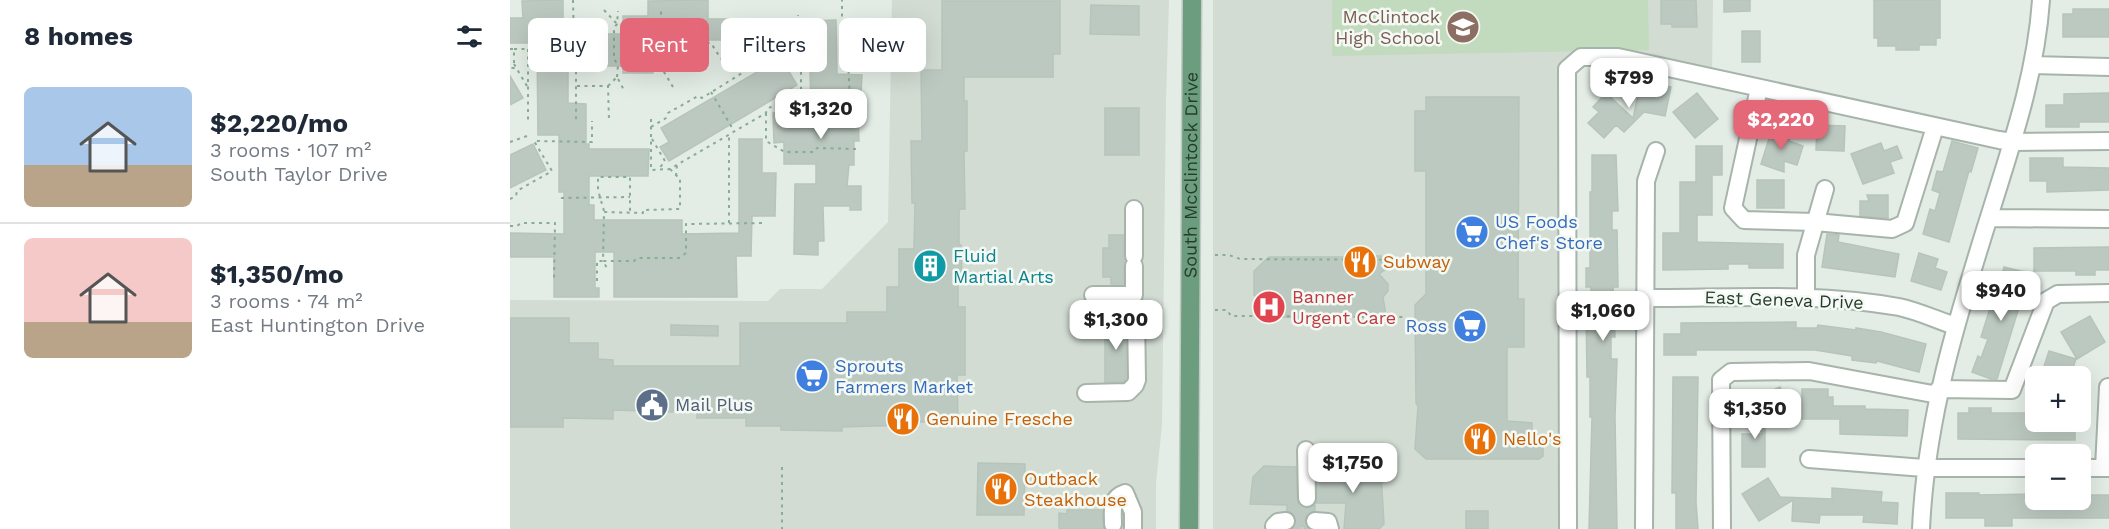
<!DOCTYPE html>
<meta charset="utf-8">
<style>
:root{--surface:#fff;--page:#f2f2f3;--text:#1f2937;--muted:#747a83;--line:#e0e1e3;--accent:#e56879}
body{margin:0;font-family:"Work Sans",sans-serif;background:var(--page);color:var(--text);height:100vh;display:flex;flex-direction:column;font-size:22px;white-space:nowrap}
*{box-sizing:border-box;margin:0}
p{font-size:20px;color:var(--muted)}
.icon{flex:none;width:33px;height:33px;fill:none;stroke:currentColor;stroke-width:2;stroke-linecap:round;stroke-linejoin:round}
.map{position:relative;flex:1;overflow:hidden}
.drawer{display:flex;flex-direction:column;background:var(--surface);width:510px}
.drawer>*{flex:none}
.top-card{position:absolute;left:18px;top:18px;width:570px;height:54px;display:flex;gap:12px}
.controls{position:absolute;left:1515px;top:366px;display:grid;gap:12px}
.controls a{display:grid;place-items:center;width:66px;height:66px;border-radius:9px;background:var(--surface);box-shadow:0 6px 24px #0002;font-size:30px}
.price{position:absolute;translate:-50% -51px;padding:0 14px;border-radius:12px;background:#fff;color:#222;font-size:20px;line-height:39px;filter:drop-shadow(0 2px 3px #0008)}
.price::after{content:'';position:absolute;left:50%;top:36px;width:18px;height:14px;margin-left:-9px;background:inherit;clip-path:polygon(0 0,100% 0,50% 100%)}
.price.active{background:var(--accent);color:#fff}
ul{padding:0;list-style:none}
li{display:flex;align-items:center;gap:18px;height:150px;padding:0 24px}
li+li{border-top:2px solid var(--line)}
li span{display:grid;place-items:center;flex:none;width:168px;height:120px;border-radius:9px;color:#555}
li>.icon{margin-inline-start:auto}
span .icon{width:72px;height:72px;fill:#fffc;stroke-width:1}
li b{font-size:26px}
h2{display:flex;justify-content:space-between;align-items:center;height:72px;padding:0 24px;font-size:26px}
.tag{padding:0 21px;border-radius:9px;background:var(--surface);box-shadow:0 6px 24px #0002;font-size:21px;line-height:54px}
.tag.active{background:var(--accent);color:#fff}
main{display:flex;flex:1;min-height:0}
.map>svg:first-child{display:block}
</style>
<main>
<section class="drawer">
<h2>8 homes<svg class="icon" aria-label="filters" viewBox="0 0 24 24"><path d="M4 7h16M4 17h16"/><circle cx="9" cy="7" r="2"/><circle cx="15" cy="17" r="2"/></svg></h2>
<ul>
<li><span style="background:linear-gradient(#a9c7e8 65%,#b9a48a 0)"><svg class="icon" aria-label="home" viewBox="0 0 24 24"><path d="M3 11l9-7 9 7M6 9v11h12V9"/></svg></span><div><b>$2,220/mo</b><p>3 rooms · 107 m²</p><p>South Taylor Drive</p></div></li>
<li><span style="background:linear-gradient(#f6c9c9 70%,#b9a48a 0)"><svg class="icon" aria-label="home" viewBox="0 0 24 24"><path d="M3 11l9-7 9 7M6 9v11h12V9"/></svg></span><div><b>$1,350/mo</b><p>3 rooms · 74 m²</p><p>East Huntington Drive</p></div></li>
</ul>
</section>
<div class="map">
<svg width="1599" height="529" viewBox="0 0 1599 529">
<rect width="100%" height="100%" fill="#e3ece5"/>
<path fill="#d2dcd3" d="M382,0H659L656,99L652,425L646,483V529H0V300L258,301L270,289H312L378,222Z
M703,0H1203L1202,73L1109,53L1062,54L1049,68L1052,72L1051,529H703Z"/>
<path fill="#c2dbbe" d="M822,0H1138L1139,50L822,56Z"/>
<path fill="#bcc9c0" stroke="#b6c5b9" stroke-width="1.5" d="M53,0V19H58V103L76,104V144H79V149H139L138,176H79V205H84V220H172V234L229,233V139H252V173H266L265,216H242L241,256H226L227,297H104V252H85V288H89V297H44V257H0V233L54,234V192H49V135H28L27,43H0V18H13L12,1Z
M198,0V19H226V40H143V73H113V66H97L96,64V66H76V34H113V16H138V1Z
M1151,0H1186L1187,27H1162V24H1151Z
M1214,0H1240V11L1214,12Z
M1364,0H1430V38H1426V45H1409V50H1386V46H1368V38H1364Z
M432,1H550V54H543V77H454V101H457V151H454L455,209H449V245H451L452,283H448V307H455V375H447L448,425H423V422H398V425L332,427V431L271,430V426H236V418H187V410H163V412L103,410V419L53,418V427H0V318H59V343H88V359L103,360V366H230V323H337V312H377V287H389V249H404L405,203H402L401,141H412L411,70H432Z
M581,5L629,6V35L580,34Z
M1563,9H1599V37H1553V14H1563Z
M326,20L327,74L352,75L351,93L328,92V112H348L349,141H344V165H339L337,186H351V210H340V206H313L314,241H308V255L284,254L285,184H306V164H274V142L264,143L263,113L301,112L299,21Z
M1232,31H1250V62H1232Z
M271,58L287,85L159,161L150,147L159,142L151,128Z
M0,76L13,98L0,105Z
M1145,84L1161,87L1155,116L1134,112L1114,132L1106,125L1094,138L1078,123L1089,112L1083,107L1096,93L1123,118L1130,86L1145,89Z
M1187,93L1208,119L1185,138L1163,112Z
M1599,93V122H1569V127H1536V105H1554V94Z
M916,97H1009L1008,299H1014V347H997V421L1022,423V429L1033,440V456L1029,459H916L905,449L908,406L906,403L905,305L916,294V171H905V111H916Z
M595,108H629V155H595Z
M1307,125L1335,126L1334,151L1306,150Z
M1262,129L1281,135L1279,141L1293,146L1287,165L1274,161V172L1251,164Z
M1442,141L1468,148L1461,172L1459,171L1439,242L1413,234L1420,209L1425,211L1430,193L1422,190L1427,171L1433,172Z
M1371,143L1374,151L1387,146L1392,158L1380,162L1384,173L1353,184L1341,154Z
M23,144L36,170L0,188V155Z
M1186,146H1212V175H1202V215H1187V242L1273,244V268H1239V264H1218V269L1153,270V233H1170V182H1186Z
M1082,155H1106L1108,211H1102V230H1107L1108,287H1103L1105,337H1101V359H1107L1105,417L1107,529H1079L1082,417H1080V377H1077L1076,309H1081V287H1076V268H1080V192H1082Z
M1520,158H1553V167L1599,168V190L1537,192V181H1520Z
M1247,180H1274V208H1247Z
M1357,195H1378V218L1350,216V201H1359Z
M1317,234L1329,235L1328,242L1389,254L1385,277L1312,267Z
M599,235H614V284H601V277H593V248H599Z
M1599,247V270H1585V275H1566V271H1524V248Z
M1409,253L1428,259L1425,268L1437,272L1431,290L1401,281Z
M863,256H871L876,261V269L869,274L878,284V291L873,297L876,315L872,317H862L855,313L852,317H811L805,311L800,318L765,317L760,312H753V304L744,295V271L759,257H853L857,261Z
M1494,267L1519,273L1512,305L1510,304L1487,379H1481L1462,372L1468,356L1471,358L1478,339L1471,337L1481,305L1485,306Z
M1580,316L1595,342L1567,359L1551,332Z
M597,318L616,319V378L614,382H595V338H597Z
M1286,322V328H1307L1308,325L1346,330V328L1371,332L1416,344L1409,372L1367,361L1366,363L1342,360V356L1305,350H1186V355H1154V334H1171V323Z
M161,325L208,326V336L161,335Z
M1539,351L1566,359L1560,376H1531Z
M1163,377H1188L1186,502L1188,529H1166V493H1162Z
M1270,387L1284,421L1271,427L1256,393Z
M1292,389H1318V397H1323V406H1355V409L1398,410L1397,436L1330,434V419H1292Z
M1255,399V467H1232V434H1252L1240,406Z
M1459,408H1481V413H1519V422H1565V440L1448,439V413H1459Z
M468,463L515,464L514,515H467Z
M822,464L825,467H865L871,473L874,524L869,529H834L836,503H806L807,467L810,465Z
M754,466L786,467L788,503L797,508L805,505V511L797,515L795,520L798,529H794V526H785L786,519L784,514L777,511V505L740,504L743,477Z
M1258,478L1270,497L1322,499V488L1372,492L1371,502L1388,503L1387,524L1353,522L1354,515H1310L1309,523L1282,521L1283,500L1249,521L1232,494Z
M1436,493H1469V495L1526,494V500H1570V495H1599V518H1502V526H1475V518H1436Z
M557,510H592L594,529H549V513L557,514Z
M956,511H978V529H956Z"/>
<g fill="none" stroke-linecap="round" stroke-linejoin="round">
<path stroke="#bdc9c0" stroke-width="16" stroke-dasharray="16 8" stroke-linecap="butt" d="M776,521H805"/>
<defs>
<path id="minor" d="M1522,65L1599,67
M1249,88L1223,208L1234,220L1305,222L1382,229L1395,223L1425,127
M1479,218L1599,219
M624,256V209
M583,295H624V266
M1136,298C1220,298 1306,292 1389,307C1408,311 1427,320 1445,326
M1296,298V255L1315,189
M1429,389L1502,390L1536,301L1548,294L1599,293
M576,393L618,392L625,385L627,380L626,314L618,308L582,307
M796,450L797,498
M1299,459L1414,468H1526
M1570,468H1599
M1594,468L1598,387
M615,493L623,512V529
M805,521L818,522L820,529
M603,524C603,510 600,498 615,493
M764,526L768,522L776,521
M1058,529L1057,69L1071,57H1108L1489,140L1503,142L1599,141
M1134,529L1136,181L1146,151
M1212,529L1211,380L1221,372L1299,371L1428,395
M1411,529C1416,419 1446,322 1479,217C1501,146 1526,75 1531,0"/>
<g id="major">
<path id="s1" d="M679,529L682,0"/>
</g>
</defs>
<use href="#minor" stroke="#a6b4aa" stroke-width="20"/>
<use href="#major" stroke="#c2c8c4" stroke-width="21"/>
<path stroke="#87ad92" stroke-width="2" stroke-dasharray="3 4.5" stroke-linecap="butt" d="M63,0L64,48
M94,10L107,24
M0,49H4V68H0
M4,49H64L66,57V121
M18,49V121
M151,52V11
M66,58H70V63H74
M4,64L17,86
M107,77L108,65L104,59V28L107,24L108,11
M67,86H98L99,121
M98,86L107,77L115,92
M163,87L151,67V52H162V47H188L195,43H201L211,59
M291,91V103
M201,92L224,131
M269,103C294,103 316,100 340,100L338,60L335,55L336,25L332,22V0
M256,113V141L275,152H304L307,148L346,149
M141,119V170L160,169L256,113L257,109L291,91V58L288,54L289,39
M141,127L156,118L158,113L188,96L192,98L245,65L243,62C259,53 273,48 289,39L288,15
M142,139L155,161L148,170
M0,142L20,135
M160,169L170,179V209L133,210V213L94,212L93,261H124L127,258H169L176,253V224L256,223
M166,176L167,165
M51,198L120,197
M0,199L6,196L7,191L42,171L24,141L82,142V121
M94,211L88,190V177H120V213
M219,223V135
M0,226H7L11,223H45L44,281
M705,255H719L730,259L894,260
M87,281V261H93L98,270
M705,310H717L721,316L894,317
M272,467V529"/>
<use href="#minor" stroke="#fff" stroke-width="16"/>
<use href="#major" stroke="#6c9d7e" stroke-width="18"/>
</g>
<defs>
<symbol id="school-disc" viewBox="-11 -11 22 22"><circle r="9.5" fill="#8d6e63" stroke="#f4f9f4"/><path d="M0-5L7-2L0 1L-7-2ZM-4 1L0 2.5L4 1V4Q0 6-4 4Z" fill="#fff"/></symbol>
<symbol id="supermarket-disc" viewBox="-11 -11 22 22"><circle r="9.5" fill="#3f7fe0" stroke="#f4f9f4"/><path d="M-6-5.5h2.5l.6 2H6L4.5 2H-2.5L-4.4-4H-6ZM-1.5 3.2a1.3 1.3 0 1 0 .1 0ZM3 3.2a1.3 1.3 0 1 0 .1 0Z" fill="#fff"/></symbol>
<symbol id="restaurant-disc" viewBox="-11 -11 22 22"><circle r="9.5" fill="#e8710a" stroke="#f4f9f4"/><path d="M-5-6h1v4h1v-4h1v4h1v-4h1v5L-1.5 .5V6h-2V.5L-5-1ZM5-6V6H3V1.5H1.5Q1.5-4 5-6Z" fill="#fff"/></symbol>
<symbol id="building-disc" viewBox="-11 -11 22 22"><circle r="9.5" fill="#0f9aa8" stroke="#f4f9f4"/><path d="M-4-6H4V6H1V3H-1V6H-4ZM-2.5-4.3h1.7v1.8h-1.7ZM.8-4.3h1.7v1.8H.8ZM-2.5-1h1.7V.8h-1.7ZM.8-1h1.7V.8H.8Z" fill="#fff"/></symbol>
<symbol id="hospital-disc" viewBox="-11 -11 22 22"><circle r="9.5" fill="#e0444e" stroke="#f4f9f4"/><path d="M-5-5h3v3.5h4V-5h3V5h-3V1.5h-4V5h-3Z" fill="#fff"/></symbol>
<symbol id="civic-disc" viewBox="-11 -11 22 22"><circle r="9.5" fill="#5c6f8a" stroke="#f4f9f4"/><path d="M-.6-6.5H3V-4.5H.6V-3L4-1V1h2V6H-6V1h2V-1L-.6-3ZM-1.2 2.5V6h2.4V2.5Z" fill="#fff"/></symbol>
</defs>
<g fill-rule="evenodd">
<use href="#school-disc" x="934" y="8" width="38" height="38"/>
<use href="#supermarket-disc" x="943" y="213" width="38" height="38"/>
<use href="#restaurant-disc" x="831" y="243" width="38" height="38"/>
<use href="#building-disc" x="401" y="247" width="38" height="38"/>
<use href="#hospital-disc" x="740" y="288" width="38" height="38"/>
<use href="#supermarket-disc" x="941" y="307" width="38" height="38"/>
<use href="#supermarket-disc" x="283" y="357" width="38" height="38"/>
<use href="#civic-disc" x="123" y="386" width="38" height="38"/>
<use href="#restaurant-disc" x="374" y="400" width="38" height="38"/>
<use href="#restaurant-disc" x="951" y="420" width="38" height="38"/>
<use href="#restaurant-disc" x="472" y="470" width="38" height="38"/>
</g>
<g text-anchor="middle" stroke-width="5" stroke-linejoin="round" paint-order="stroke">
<g font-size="18" fill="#785e54" stroke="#f4f9f4" text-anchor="end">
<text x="930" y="23">McClintock<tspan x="930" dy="21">High School</tspan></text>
</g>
<g font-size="18" fill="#253c2d" stroke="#f4f9f4">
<text dy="6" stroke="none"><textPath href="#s1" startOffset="354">South McClintock Drive</textPath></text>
<text transform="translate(1274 300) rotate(2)" y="6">East Geneva Drive</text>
</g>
<g font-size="18" fill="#366cbe" stroke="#f4f9f4" text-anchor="start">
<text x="985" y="228">US Foods<tspan x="985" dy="21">Chef's Store</tspan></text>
<text x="937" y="332" text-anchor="end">Ross</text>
<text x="325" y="372">Sprouts<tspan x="325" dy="21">Farmers Market</tspan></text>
</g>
<g font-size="18" fill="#0d838f" stroke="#f4f9f4" text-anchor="start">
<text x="443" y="262">Fluid<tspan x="443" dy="21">Martial Arts</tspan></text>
</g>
<g font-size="18" fill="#c56008" stroke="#f4f9f4" text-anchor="start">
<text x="873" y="268">Subway</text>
<text x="416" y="425">Genuine Fresche</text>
<text x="993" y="445">Nello's</text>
<text x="514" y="485">Outback<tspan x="514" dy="21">Steakhouse</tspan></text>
</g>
<g font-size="18" fill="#be3a42" stroke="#f4f9f4" text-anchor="start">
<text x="782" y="303">Banner<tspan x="782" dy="21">Urgent Care</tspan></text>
</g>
<g font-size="18" fill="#4e5e75" stroke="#f4f9f4" text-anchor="start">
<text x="165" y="411">Mail Plus</text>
</g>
</g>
</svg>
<div class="controls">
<a>+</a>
<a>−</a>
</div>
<b class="price" style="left:1119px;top:109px">$799</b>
<b class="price" style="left:311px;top:140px">$1,320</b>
<b class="price active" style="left:1271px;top:151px">$2,220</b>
<b class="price" style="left:1491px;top:322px">$940</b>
<b class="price" style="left:1093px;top:342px">$1,060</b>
<b class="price" style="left:606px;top:351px">$1,300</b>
<b class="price" style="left:1245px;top:440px">$1,350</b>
<b class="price" style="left:843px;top:494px">$1,750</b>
<div class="top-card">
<a class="tag">Buy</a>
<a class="tag active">Rent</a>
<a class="tag">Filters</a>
<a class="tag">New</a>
</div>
</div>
</main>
